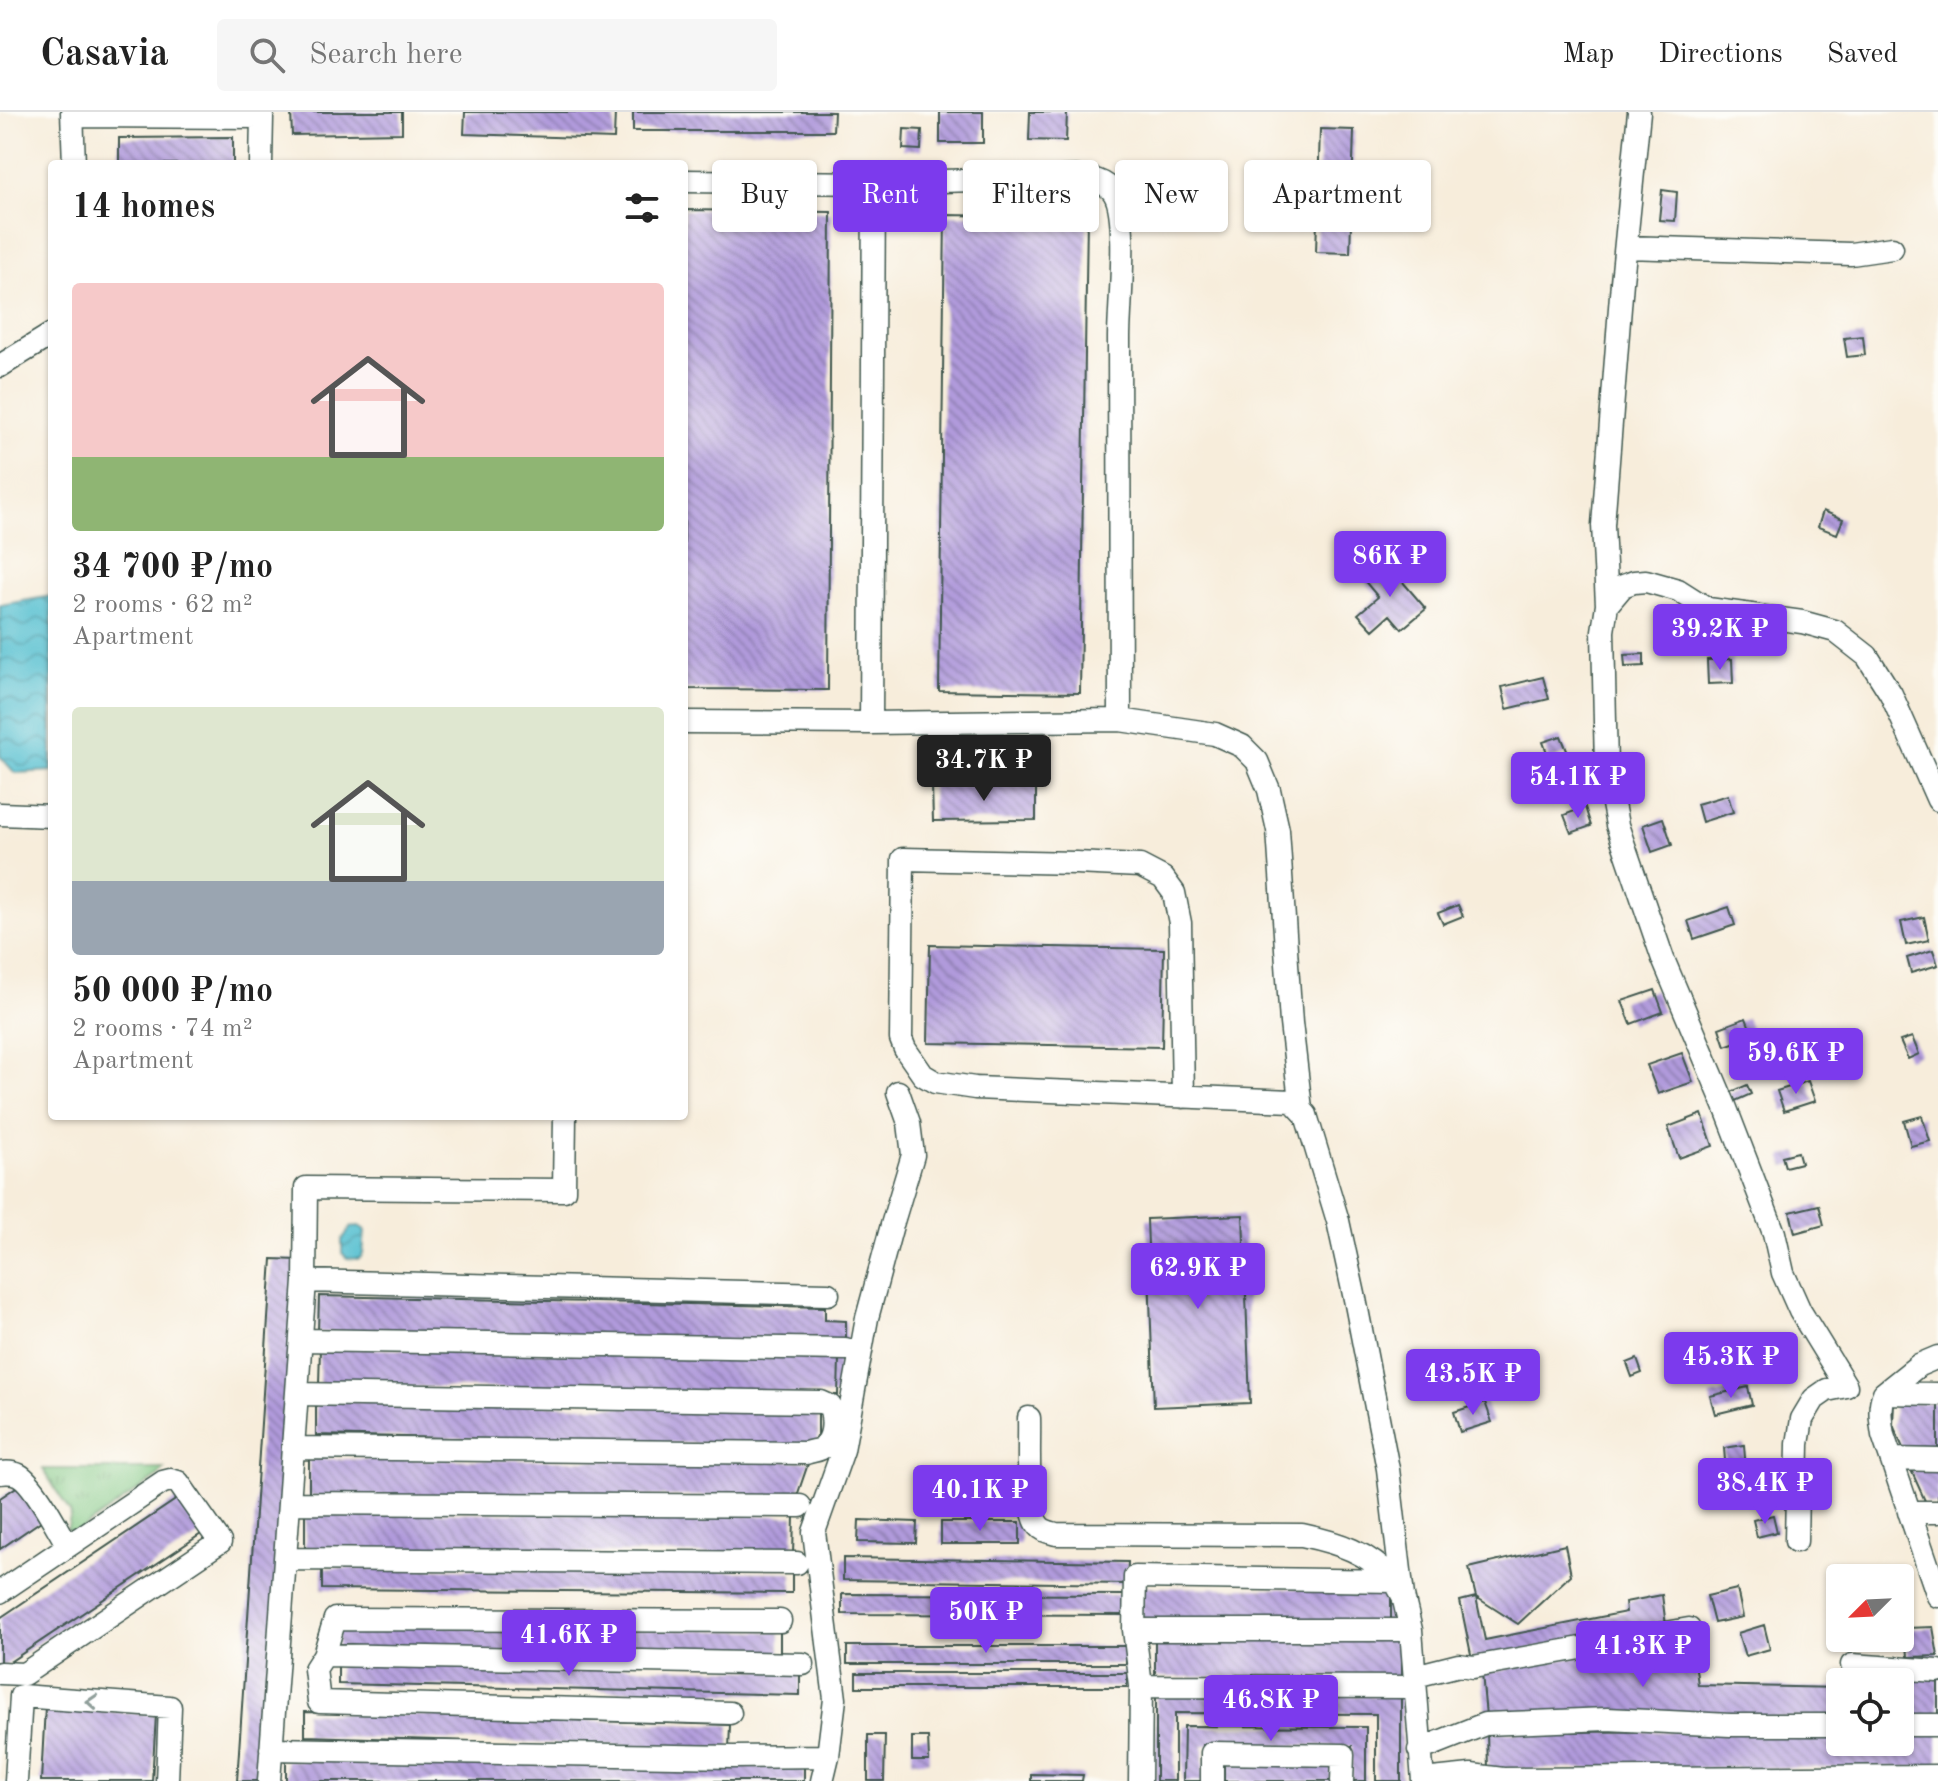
<!DOCTYPE html>
<meta charset="utf-8">
<style>
:root{--surface:#fff;--page:#f6f6f6;--text:#222;--muted:#767676;--line:#e0e0e0;--accent:#7c3aed}
body{margin:0;font-family:"Old Standard TT",serif;background:var(--page);color:var(--text);height:100vh;display:flex;flex-direction:column;font-size:30px;white-space:nowrap}
*{box-sizing:border-box;margin:0}
p{font-size:26px;color:var(--muted)}
.icon{flex:none;width:44px;height:44px;fill:none;stroke:currentColor;stroke-width:2;stroke-linecap:round;stroke-linejoin:round}
.map{position:relative;flex:1;overflow:hidden}
.drawer{position:absolute;left:48px;top:48px;width:640px;height:960px;display:flex;flex-direction:column;background:var(--surface);border-radius:8px;box-shadow:0 2px 6px #0004}
.drawer>*{flex:none}
.banner{position:absolute;left:712px;top:48px;width:760px;height:72px;display:flex;gap:16px}
.needle{width:52px;rotate:246deg}
.fabs{position:absolute;left:1826px;top:1452px;display:grid;gap:16px}
.fabs a{display:grid;place-items:center;width:88px;height:88px;border-radius:8px;background:var(--surface);box-shadow:0 2px 6px #0004;font-size:40px}
.price{position:absolute;translate:-50% -68px;padding:0 18px;border-radius:8px;background:var(--accent);color:#fff;font-size:26px;line-height:52px;filter:drop-shadow(0 2px 4px #0008)}
.price::after{content:'';position:absolute;left:50%;top:48px;width:24px;height:18px;margin-left:-12px;background:inherit;clip-path:polygon(0 0,100% 0,50% 100%)}
.price.active{background:#222;color:#fff}
ul{padding:0;list-style:none}
li{display:grid;align-content:center;gap:16px;height:424px;padding:0 24px}
li span{display:grid;place-items:center;height:248px;border-radius:8px;color:#555}
li>.icon{margin-inline-start:auto}
span .icon{width:144px;height:144px;fill:#fffc;stroke-width:1}
li b{font-size:34px}
h2{display:flex;justify-content:space-between;align-items:center;height:96px;padding:0 24px;font-size:34px}
.pill{padding:0 28px;border-radius:8px;background:var(--surface);box-shadow:0 2px 6px #0004;font-size:28px;line-height:72px}
.pill.active{background:var(--accent);color:#fff}
header{display:flex;align-items:center;gap:48px;box-sizing:border-box;height:112px;padding:0 40px;background:var(--surface);border-bottom:2px solid var(--line)}
header strong{font-size:38px}
nav{display:flex;gap:44px;margin-inline-start:auto;font-size:28px}
.search{width:560px;height:72px;background:var(--page);display:flex;align-items:center;gap:20px;box-sizing:border-box;padding:0 28px;border-radius:8px;color:var(--muted);font-size:30px}
.map>svg:first-child{display:block}
</style>
<header>
<strong>Casavia</strong>
<div class="search"><svg class="icon" aria-label="search" viewBox="0 0 24 24"><circle cx="10" cy="10" r="6"/><path d="M15 15l6 6"/></svg>Search here</div>
<nav><a>Map</a><a>Directions</a><a>Saved</a></nav>
</header>
<div class="map">
<svg width="1938" height="1669" viewBox="0 0 1938 1669">
<defs>
<pattern id="grass-tufts" width="24" height="20" patternUnits="userSpaceOnUse" patternTransform="scale(2)"><rect width="24" height="20" fill="#81c783"/><path d="M3 7l-1-3M5 7V3M7 7l1-3M15 17l-1-3M17 17v-4M19 17l1-3" fill="none" stroke="#69a36c"/></pattern>
<pattern id="water-waves" width="16" height="10" patternUnits="userSpaceOnUse" patternTransform="scale(2)"><rect width="16" height="10" fill="#54bfd0"/><path d="M0 5q4-4 8 0t8 0" fill="none" stroke="#459caa"/></pattern>
<pattern id="building-back-hatch" width="6" height="6" patternUnits="userSpaceOnUse" patternTransform="scale(2)"><rect width="6" height="6" fill="#b09adb"/><path d="M-1 5l2 2M0 0l6 6M5-1l2 2" fill="none" stroke="#8f7fb2"/></pattern>
</defs>
<rect width="100%" height="100%" fill="#fdfcf7"/>
<filter id="ink" filterUnits="userSpaceOnUse"><feTurbulence type="fractalNoise" baseFrequency=".0125" numOctaves="2"/><feDisplacementMap in="SourceGraphic" scale="16" xChannelSelector="R" yChannelSelector="G"/><feConvolveMatrix kernelMatrix="1 2 1 2 8 2 1 2 1" color-interpolation-filters="sRGB"/></filter>
<filter id="wash" filterUnits="userSpaceOnUse"><feTurbulence type="fractalNoise" baseFrequency=".006" numOctaves="4" result="noise"/><feDisplacementMap in="SourceGraphic" scale="32" xChannelSelector="R" yChannelSelector="G"/><feGaussianBlur stdDeviation="1.8" result="paint"/><feColorMatrix in="noise" values="0 0 0 0 0 0 0 0 0 0 0 0 0 0 0 0 0 1.4 0 .05"/><feComposite in="paint" operator="in"/></filter>
<g filter="url(#wash)">
<rect width="100%" height="100%" fill="#f7eddb"/>
<path fill="url(#grass-tufts)" stroke="#50825c" stroke-width="2" d="M43,1357H165L156,1366L77,1420L67,1418L71,1402Z"/>
<path fill="url(#water-waves)" stroke="#3a7e82" stroke-width="2" d="M52,484V659L15,661L0,644V493Z
M359,1114L365,1118L363,1142L359,1147L347,1146L342,1141V1128L351,1115Z"/>
<g id="blocks">
<path fill="url(#building-back-hatch)" d="M291,0H402V21L292,23Z
M465,0H615L614,27L464,22Z
M633,0H834L833,19H633Z
M940,0H983V31H940Z
M1030,0H1067L1066,29L1029,28Z
M904,17L922,18L921,38L903,37Z
M1320,17L1354,18L1350,141L1316,140Z
M233,25V52H119V26Z
M1662,78L1677,80L1675,109L1659,108Z
M684,98L831,100L828,578L684,577Z
M945,103L1087,105L1080,581L939,579Z
M1863,224L1865,243L1847,245L1844,226Z
M1823,399L1843,407L1837,422L1818,415Z
M1384,448L1426,497L1402,517L1390,503L1373,518L1358,502L1378,485L1362,466Z
M1726,511V526H1701V512Z
M1644,542V554L1625,555L1624,543Z
M1732,547L1733,571L1708,572L1707,548Z
M1543,565L1549,587L1507,597L1502,575Z
M1561,624L1568,641L1550,648L1543,630Z
M932,673H1036V708L933,709Z
M1728,683L1733,700L1702,710L1697,692Z
M1585,695L1591,714L1571,721L1564,703Z
M1663,706L1672,733L1652,740L1643,713Z
M1458,793L1463,804L1443,812L1438,801Z
M1729,795L1735,813L1694,827L1688,809Z
M1924,805L1929,828L1906,833L1901,810Z
M930,833L1164,837L1162,935L928,931Z
M1933,838L1938,853L1911,861L1907,846Z
M1655,878L1663,900L1631,912L1622,889Z
M1746,906L1753,924L1725,934L1719,916Z
M1912,925L1919,942L1908,947L1900,929Z
M1682,941L1693,970L1658,982L1647,953Z
M1808,969L1815,989L1784,999L1777,979Z
M1747,973L1751,982L1733,990L1729,981Z
M1702,1002L1713,1034L1679,1046L1668,1015Z
M1922,1004L1930,1029L1911,1034L1904,1009Z
M1798,1040L1801,1051L1785,1055L1782,1044Z
M1819,1093L1824,1113L1795,1121L1790,1100Z
M1243,1103L1250,1291L1154,1295L1147,1107Z
M272,1147L298,1148L263,1669H237Z
M319,1184L825,1195V1208L846,1209V1231L318,1220Z
M320,1236L839,1246L838,1283L319,1273Z
M1637,1247L1642,1261L1632,1265L1627,1251Z
M1748,1275L1752,1293L1715,1302L1710,1284Z
M316,1288L818,1299V1334L316,1323Z
M1485,1290L1492,1310L1460,1320L1454,1300Z
M1894,1290L1938,1291V1337L1903,1336L1893,1313Z
M1744,1333L1746,1359L1726,1361L1724,1336Z
M309,1347L809,1349L797,1384H309Z
M1911,1358H1938V1392L1926,1391Z
M18,1374L41,1409L0,1437V1386Z
M180,1385L204,1420L2,1555L0,1552V1506Z
M305,1399L794,1404L793,1443L305,1437Z
M1773,1403L1777,1420L1757,1425L1753,1408Z
M859,1408L917,1410L916,1431L858,1430Z
M941,1410H1020V1432H941Z
M1565,1433L1571,1463L1518,1512L1476,1485L1469,1456Z
M843,1446L1128,1450L1127,1472L843,1468Z
M322,1456L792,1460V1481L322,1477Z
M1142,1475L1391,1478V1511L1142,1508Z
M1737,1477L1743,1505L1714,1511L1707,1484Z
M842,1482L1126,1483V1503L842,1502Z
M1662,1483L1666,1514L1472,1547L1460,1489L1476,1485L1485,1528L1626,1500L1625,1490Z
M338,1512L780,1520V1546L338,1538Z
M1764,1513L1770,1537L1745,1544L1738,1521Z
M1933,1515L1938,1544L1908,1545L1906,1516Z
M1692,1526L1698,1573L1840,1576V1606L1486,1604L1482,1561Z
M1155,1527H1402V1565H1155Z
M847,1534H1126V1552H847Z
M338,1548L800,1559V1583L338,1572Z
M1848,1558L1938,1566V1606H1900V1570H1848Z
M856,1561H1127V1575H856Z
M1156,1582L1401,1584V1669H1376V1602L1175,1601V1669H1156Z
M45,1595L156,1603L152,1669H41Z
M305,1600L730,1613L729,1637L305,1624Z
M1184,1614L1366,1615V1669H1352V1634L1203,1633V1669H1183Z
M1840,1619V1630H1900V1619H1938V1655L1488,1657L1487,1620Z
M868,1623H885L884,1669H868Z
M912,1625H928L929,1649H912Z
M286,1648L804,1655V1669H286Z
M1224,1651L1331,1652V1669H1224Z
M1031,1662L1083,1663L1082,1669H1031Z"/>
</g>
</g>
<g filter="url(#ink)">
<use href="#blocks" fill-opacity="0" stroke="#3f574d" stroke-width="2"/>
<g fill="none" stroke-linecap="round" stroke-linejoin="round">
<defs>
<path id="minor" d="M72,0L74,52
M1639,0L1622,170L1603,413L1607,493L1603,519L1606,656L1617,713L1663,847L1725,994L1774,1121L1783,1161L1800,1199L1846,1274L1827,1278L1814,1287L1802,1307L1798,1332L1796,1429
M72,4L262,5L261,52
M684,69L874,71L871,611L684,610
M874,71L1076,65C1090,66 1105,68 1114,81C1129,104 1119,195 1119,226C1119,353 1120,480 1120,608
M1626,135L1851,142L1892,136
M0,254L52,222
M1607,493L1623,474L1634,470L1646,469L1678,478L1708,497L1802,510L1835,519L1867,544L1891,582L1938,688
M871,611L1120,608L1215,622L1242,634L1257,649L1269,678L1278,718L1291,911L1301,997
M0,702L52,704
M1183,985L1180,811L1174,781L1163,766L1140,754L1076,751L903,747L901,927L905,937L923,963L935,970L975,976L1293,989L1306,1003L1338,1109L1355,1187L1388,1357L1403,1484
M305,1169L306,1076L564,1078L565,1004
M301,1228L845,1237
M1938,1245L1919,1253L1884,1281C1878,1295 1881,1309 1883,1323L1938,1484
M1884,1281L1938,1282
M1029,1306C1030,1329 1025,1399 1039,1414C1043,1419 1049,1420 1056,1422L1302,1423C1340,1431 1367,1440 1395,1469
M293,1336L806,1341C811,1339 816,1339 820,1337C835,1329 834,1308 830,1294L821,1290L297,1282
M1891,1347L1938,1348
M0,1361C7,1360 13,1360 19,1363C35,1372 58,1417 68,1434
M289,1391L800,1394
M1909,1400H1938
M285,1447L797,1451
M0,1480L163,1370L171,1368L178,1370L220,1430L24,1562L0,1561
M1134,1518H1411
M324,1543L803,1552
M1852,1553L1938,1559
M1415,1564L1459,1553L1473,1555L1689,1517
M1141,1574L1415,1575
M730,1601L319,1590L315,1557L324,1543L335,1507L780,1509
M1900,1613H1938
M271,1637L734,1645L828,1644
M1419,1638L1485,1612L1607,1607L1730,1613H1840
M1423,1668L1471,1663L1503,1667L1938,1664
M16,1669L21,1584L170,1595L167,1669
M269,1669L305,1169L828,1182
M822,1669L828,1644L835,1587L814,1420L843,1338L867,1206L892,1113L913,1043L909,1011L898,980
M1140,1669L1141,1574L1134,1518L1135,1465L1395,1469L1403,1484L1411,1518L1423,1669
M1212,1669V1641L1343,1643L1342,1669"/>
</defs>
<use href="#minor" stroke="#3f574d" stroke-width="25"/>
<use href="#minor" stroke="#fff" stroke-width="22"/>
</g>
<defs><path id="oneway-chevron" d="M-2-3.5L2.5 0L-2 3.5" fill="none" stroke-width="1.6" stroke-linecap="round" stroke-linejoin="round" transform="scale(2)"/></defs>
<use stroke="#8f9e9a" href="#oneway-chevron" transform="translate(92 1590) rotate(-176)"/>
</g>
</svg>
<div class="fabs">
<a><svg class="needle" viewBox="-14 -14 28 28"><path d="M0-13l5 13h-10z" fill="#e53935"/><path d="M0 13l5-13h-10z" fill="#767676"/></svg></a>
<a><svg class="icon" aria-label="locate" viewBox="0 0 24 24"><circle cx="12" cy="12" r="6"/><path d="M12 2v4M12 18v4M2 12h4M18 12h4"/></svg></a>
</div>
<b class="price" style="left:1390px;top:487px">86K ₽</b>
<b class="price" style="left:1720px;top:560px">39.2K ₽</b>
<b class="price active" style="left:984px;top:691px">34.7K ₽</b>
<b class="price" style="left:1578px;top:708px">54.1K ₽</b>
<b class="price" style="left:1796px;top:984px">59.6K ₽</b>
<b class="price" style="left:1198px;top:1199px">62.9K ₽</b>
<b class="price" style="left:1731px;top:1288px">45.3K ₽</b>
<b class="price" style="left:1473px;top:1305px">43.5K ₽</b>
<b class="price" style="left:1765px;top:1414px">38.4K ₽</b>
<b class="price" style="left:980px;top:1421px">40.1K ₽</b>
<b class="price" style="left:986px;top:1543px">50K ₽</b>
<b class="price" style="left:569px;top:1566px">41.6K ₽</b>
<b class="price" style="left:1643px;top:1577px">41.3K ₽</b>
<b class="price" style="left:1271px;top:1631px">46.8K ₽</b>
<div class="banner">
<a class="pill">Buy</a>
<a class="pill active">Rent</a>
<a class="pill">Filters</a>
<a class="pill">New</a>
<a class="pill">Apartment</a>
</div>
<section class="drawer">
<h2>14 homes<svg class="icon" aria-label="filters" viewBox="0 0 24 24"><path d="M4 7h16M4 17h16"/><circle cx="9" cy="7" r="2"/><circle cx="15" cy="17" r="2"/></svg></h2>
<ul>
<li><span style="background:linear-gradient(#f6c9c9 70%,#8fb573 0)"><svg class="icon" aria-label="home" viewBox="0 0 24 24"><path d="M3 11l9-7 9 7M6 9v11h12V9"/></svg></span><div><b>34 700 ₽/mo</b><p>2 rooms · 62 m²</p><p>Apartment</p></div></li>
<li><span style="background:linear-gradient(#dfe7d0 70%,#9aa5b1 0)"><svg class="icon" aria-label="home" viewBox="0 0 24 24"><path d="M3 11l9-7 9 7M6 9v11h12V9"/></svg></span><div><b>50 000 ₽/mo</b><p>2 rooms · 74 m²</p><p>Apartment</p></div></li>
</ul>
</section>
</div>
